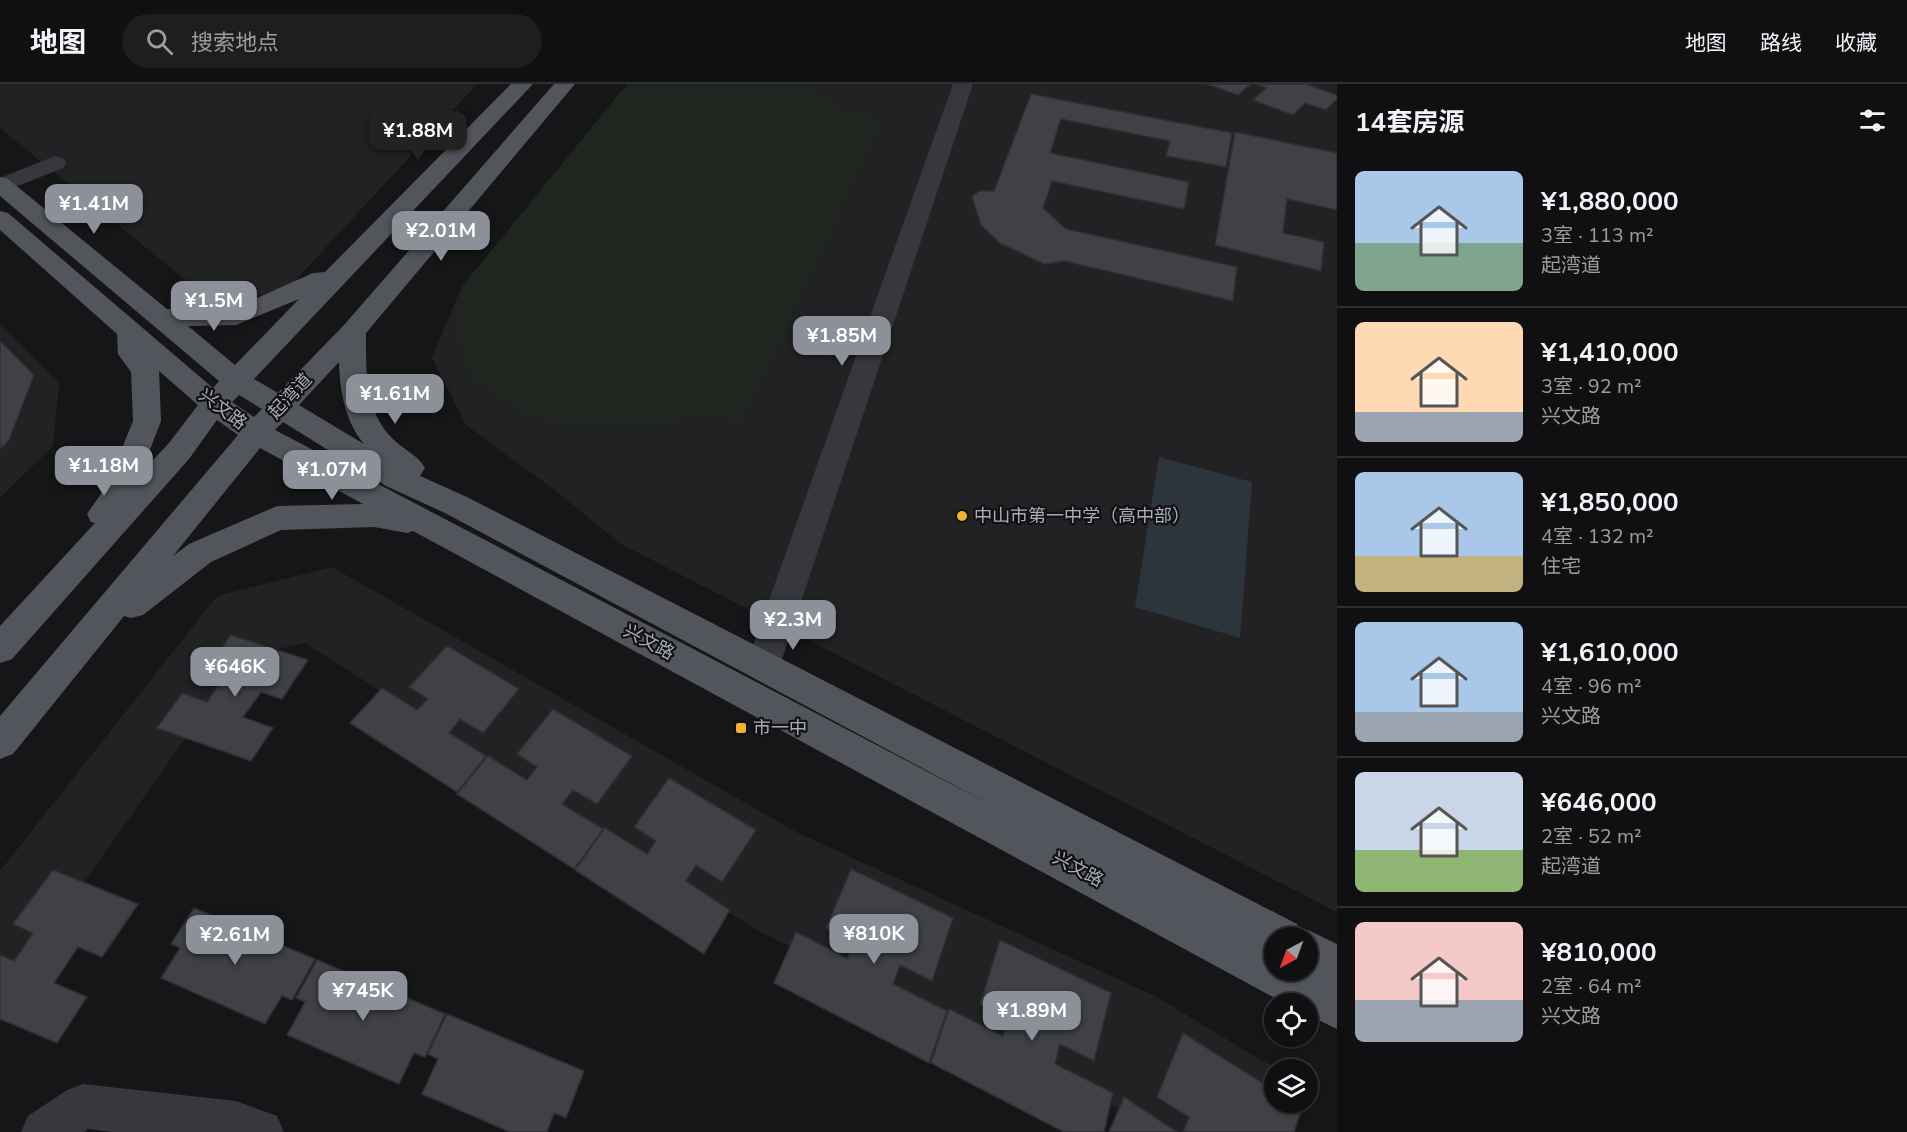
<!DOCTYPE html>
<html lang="zh">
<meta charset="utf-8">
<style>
:root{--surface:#101012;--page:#1e1e20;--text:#f1f3f6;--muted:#9c9d9f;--line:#303032;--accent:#8c9099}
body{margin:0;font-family:"Nunito Sans","Noto Sans SC",sans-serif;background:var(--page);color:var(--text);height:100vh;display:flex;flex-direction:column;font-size:22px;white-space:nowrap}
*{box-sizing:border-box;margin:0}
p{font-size:20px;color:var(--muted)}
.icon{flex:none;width:33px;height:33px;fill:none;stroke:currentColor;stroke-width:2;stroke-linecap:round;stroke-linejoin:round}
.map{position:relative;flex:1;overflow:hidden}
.drawer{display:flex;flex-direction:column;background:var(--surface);width:570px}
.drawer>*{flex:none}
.needle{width:39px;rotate:221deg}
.tools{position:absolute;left:1264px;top:843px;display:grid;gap:12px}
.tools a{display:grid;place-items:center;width:54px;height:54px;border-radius:50%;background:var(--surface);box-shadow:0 2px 4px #0004,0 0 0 2px var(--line);font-size:30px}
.price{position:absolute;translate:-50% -51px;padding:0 14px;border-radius:12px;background:var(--accent);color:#fff;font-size:20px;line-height:39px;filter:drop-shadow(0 2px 3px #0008)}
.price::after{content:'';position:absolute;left:50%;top:36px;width:18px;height:14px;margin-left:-9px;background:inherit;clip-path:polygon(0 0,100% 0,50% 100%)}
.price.active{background:#222;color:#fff}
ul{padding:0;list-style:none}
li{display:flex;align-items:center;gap:18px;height:150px;padding:0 18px}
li+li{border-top:2px solid var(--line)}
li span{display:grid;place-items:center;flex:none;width:168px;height:120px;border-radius:9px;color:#555}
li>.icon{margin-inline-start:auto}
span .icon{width:72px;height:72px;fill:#fffc;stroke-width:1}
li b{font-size:26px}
h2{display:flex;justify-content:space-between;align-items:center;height:72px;padding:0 18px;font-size:26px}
header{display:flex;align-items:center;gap:36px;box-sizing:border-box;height:84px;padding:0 30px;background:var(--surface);border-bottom:2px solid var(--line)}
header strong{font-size:28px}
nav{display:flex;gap:33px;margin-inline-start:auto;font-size:21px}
.search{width:420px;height:54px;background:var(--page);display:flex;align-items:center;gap:15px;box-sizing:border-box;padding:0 21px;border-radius:33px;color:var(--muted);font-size:22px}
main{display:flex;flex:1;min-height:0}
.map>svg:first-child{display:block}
</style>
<header>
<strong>地图</strong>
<div class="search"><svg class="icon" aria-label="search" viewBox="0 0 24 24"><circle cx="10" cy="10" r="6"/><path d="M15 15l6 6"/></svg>搜索地点</div>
<nav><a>地图</a><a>路线</a><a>收藏</a></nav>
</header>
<main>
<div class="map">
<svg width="1337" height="1048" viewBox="0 0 1337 1048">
<rect width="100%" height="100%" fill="#161618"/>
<path fill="#222225" d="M0,0H477L293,199L245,217L194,203L0,44Z
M628,0H1337V828L621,460L552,404L466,341L432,274L461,204Z
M0,239L59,299L53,362L0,414Z
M332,483L798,749L1155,912L1276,985L1275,1018L1303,1019L1295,1048H1152L1119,1025L757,846L305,559L247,572L189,649L0,918V787L217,512Z"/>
<path fill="#1e261f" d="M638,0H807L844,25L883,36L741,339L701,329L660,342L583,341L528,333L471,294L457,255L461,204L622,6Z"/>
<path fill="#2c353c" d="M1159,373L1252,398L1240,554L1135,523Z"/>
<path fill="#404145" stroke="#303034" stroke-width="1.5" d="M1206,0H1251L1238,11Z
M1255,0H1306L1337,11V15L1326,26L1305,19L1293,31L1253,16L1266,4Z
M1031,10L1232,49L1226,83L1166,72L1170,57L1061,35L1050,69L1189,98L1184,125L1052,97L1043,124L1066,145L1237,183L1233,217L1065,177L1044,180L1000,159L981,141L972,113L979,107H994Z
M1235,48L1337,69V126L1287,115L1283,149L1324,158L1321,187L1215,161Z
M0,257L34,291L9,356L0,365Z
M231,551L308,576L282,615L261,608L243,633L273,644L251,677L157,644L182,609L207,618L221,597L203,591Z
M447,562L519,605L483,649L460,635L449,649L486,672L457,708L350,639L382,604L417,626L428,615L409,603Z
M553,625L632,672L597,720L573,706L562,720L603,745L574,785L457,710L488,672L527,696L537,683L517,670Z
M669,694L756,746L722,798L696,781L686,797L730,826L704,870L575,786L605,744L647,770L656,757L634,743Z
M851,785L953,834L932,897L900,881L893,900L947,927L929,979L774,899L796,848L847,874L854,857L826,844Z
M53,786L138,820L102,873L78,863L54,899L87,913L57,959L0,935V871L14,877L33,849L13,840Z
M194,824L315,875L292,916L282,912L265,940L161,894L180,864L171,860Z
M1000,856L1111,909L1094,977L1060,960L1055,980L1113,1009L1104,1048H1064L931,979L949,925L1003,952L1009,934L980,920Z
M317,876L445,930L425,973L414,969L399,1000L287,951L305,918L296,914Z
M447,930L584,987L566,1034L554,1029L547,1048H510L422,1010L438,975L428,970Z
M1183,949L1275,1007V1018H1294L1302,1023L1294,1048H1183L1189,1033L1157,1013Z
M1124,1013L1177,1048H1109Z"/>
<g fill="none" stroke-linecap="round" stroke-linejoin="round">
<path fill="#37383d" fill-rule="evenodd" d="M953,0H973L780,581L775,591L763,596L751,591L746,581Z
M55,72L63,74L66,79L63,84L0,109V94Z
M83,1000L236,1017L277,1032L284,1048H113L88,1045L84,1048H21L28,1032L67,1006Z"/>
<path fill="#53555c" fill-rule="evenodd" d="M511,0H533L254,295L278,309L344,241L554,0H575L366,249C366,286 364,328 394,356C404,366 418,371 425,384L420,392L467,413L1297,840L1301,849L1308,846L1337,860V945L1308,931V920H1286L413,447L407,449L374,443L281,446L211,478L143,531L131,534L124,532L13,670L0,675V632L238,351L217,336L189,375L12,575L0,579V542L95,439L91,438L87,430L107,401L133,337L131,288L118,270L117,250L0,146V127L8,129L213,304L219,297L0,112V93L8,95L167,225H232L313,189L325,188ZM299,215L235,281L188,242L236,241ZM339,278C340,308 345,337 364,360L299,321ZM159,287L198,321L169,359L141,389L161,337ZM239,311L262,325L254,333L232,318ZM283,338L386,402L445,429L993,722L275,346ZM260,364L363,420L277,422L189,460L173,472ZM1275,854H1308V886H1275Z"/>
</g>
<g fill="#f2b134" stroke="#111113" stroke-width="2">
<circle cx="962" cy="432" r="6"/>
<rect x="735" y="638" width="12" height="12" rx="3"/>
</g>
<g text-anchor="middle" stroke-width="4.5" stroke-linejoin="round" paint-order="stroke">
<g font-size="18" fill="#a8adb8" stroke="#111113">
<text transform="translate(290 312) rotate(-47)" y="6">起湾道</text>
<text transform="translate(223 325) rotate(37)" y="6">兴文路</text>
<text transform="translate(649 558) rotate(28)" y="6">兴文路</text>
<text transform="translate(1078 785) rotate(28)" y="6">兴文路</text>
</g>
<g font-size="18" fill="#a8adb8" stroke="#111113" text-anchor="start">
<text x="974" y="438">中山市第一中学（高中部）</text>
<text x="753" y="650">市一中</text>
</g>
</g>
</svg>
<div class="tools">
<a><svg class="needle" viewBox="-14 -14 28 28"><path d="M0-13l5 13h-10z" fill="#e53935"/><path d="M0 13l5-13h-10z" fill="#9c9d9f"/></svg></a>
<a><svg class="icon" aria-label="locate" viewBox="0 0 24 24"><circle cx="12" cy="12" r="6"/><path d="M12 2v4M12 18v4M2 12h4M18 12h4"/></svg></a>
<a><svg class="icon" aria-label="layers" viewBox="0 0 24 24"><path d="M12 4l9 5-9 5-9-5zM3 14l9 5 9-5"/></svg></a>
</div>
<b class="price active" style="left:418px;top:78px">¥1.88M</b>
<b class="price" style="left:94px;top:151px">¥1.41M</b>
<b class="price" style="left:441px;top:178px">¥2.01M</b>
<b class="price" style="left:214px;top:248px">¥1.5M</b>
<b class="price" style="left:842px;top:283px">¥1.85M</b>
<b class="price" style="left:395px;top:341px">¥1.61M</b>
<b class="price" style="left:104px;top:413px">¥1.18M</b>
<b class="price" style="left:332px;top:417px">¥1.07M</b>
<b class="price" style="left:793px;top:567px">¥2.3M</b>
<b class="price" style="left:235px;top:614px">¥646K</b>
<b class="price" style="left:874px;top:881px">¥810K</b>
<b class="price" style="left:235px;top:882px">¥2.61M</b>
<b class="price" style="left:363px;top:938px">¥745K</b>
<b class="price" style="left:1032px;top:958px">¥1.89M</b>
</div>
<section class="drawer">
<h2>14套房源<svg class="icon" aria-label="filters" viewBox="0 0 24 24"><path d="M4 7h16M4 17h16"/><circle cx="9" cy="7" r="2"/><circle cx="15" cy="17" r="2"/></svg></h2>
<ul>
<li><span style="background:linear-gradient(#a9c7e8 60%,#7fa58c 0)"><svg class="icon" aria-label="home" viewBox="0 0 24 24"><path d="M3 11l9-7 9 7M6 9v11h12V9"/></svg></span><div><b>¥1,880,000</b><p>3室 · 113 m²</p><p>起湾道</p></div></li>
<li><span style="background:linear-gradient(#ffd9b3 75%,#9aa5b1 0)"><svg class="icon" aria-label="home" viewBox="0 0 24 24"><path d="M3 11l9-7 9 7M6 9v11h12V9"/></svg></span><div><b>¥1,410,000</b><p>3室 · 92 m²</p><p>兴文路</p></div></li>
<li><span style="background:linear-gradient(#a9c7e8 70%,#c2b280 0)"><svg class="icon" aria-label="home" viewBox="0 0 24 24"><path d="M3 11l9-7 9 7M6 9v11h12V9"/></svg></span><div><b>¥1,850,000</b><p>4室 · 132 m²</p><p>住宅</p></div></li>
<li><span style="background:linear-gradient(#a9c7e8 75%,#9aa5b1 0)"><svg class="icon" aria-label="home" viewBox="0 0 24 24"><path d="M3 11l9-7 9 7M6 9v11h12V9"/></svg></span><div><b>¥1,610,000</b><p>4室 · 96 m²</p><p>兴文路</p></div></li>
<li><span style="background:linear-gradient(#c9d6e8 65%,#8fb573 0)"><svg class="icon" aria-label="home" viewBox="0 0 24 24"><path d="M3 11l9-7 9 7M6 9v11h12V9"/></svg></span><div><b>¥646,000</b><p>2室 · 52 m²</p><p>起湾道</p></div></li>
<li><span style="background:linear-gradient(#f6c9c9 65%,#9aa5b1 0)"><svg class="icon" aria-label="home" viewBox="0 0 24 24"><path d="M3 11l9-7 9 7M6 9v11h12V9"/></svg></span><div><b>¥810,000</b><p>2室 · 64 m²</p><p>兴文路</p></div></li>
</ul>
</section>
</main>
